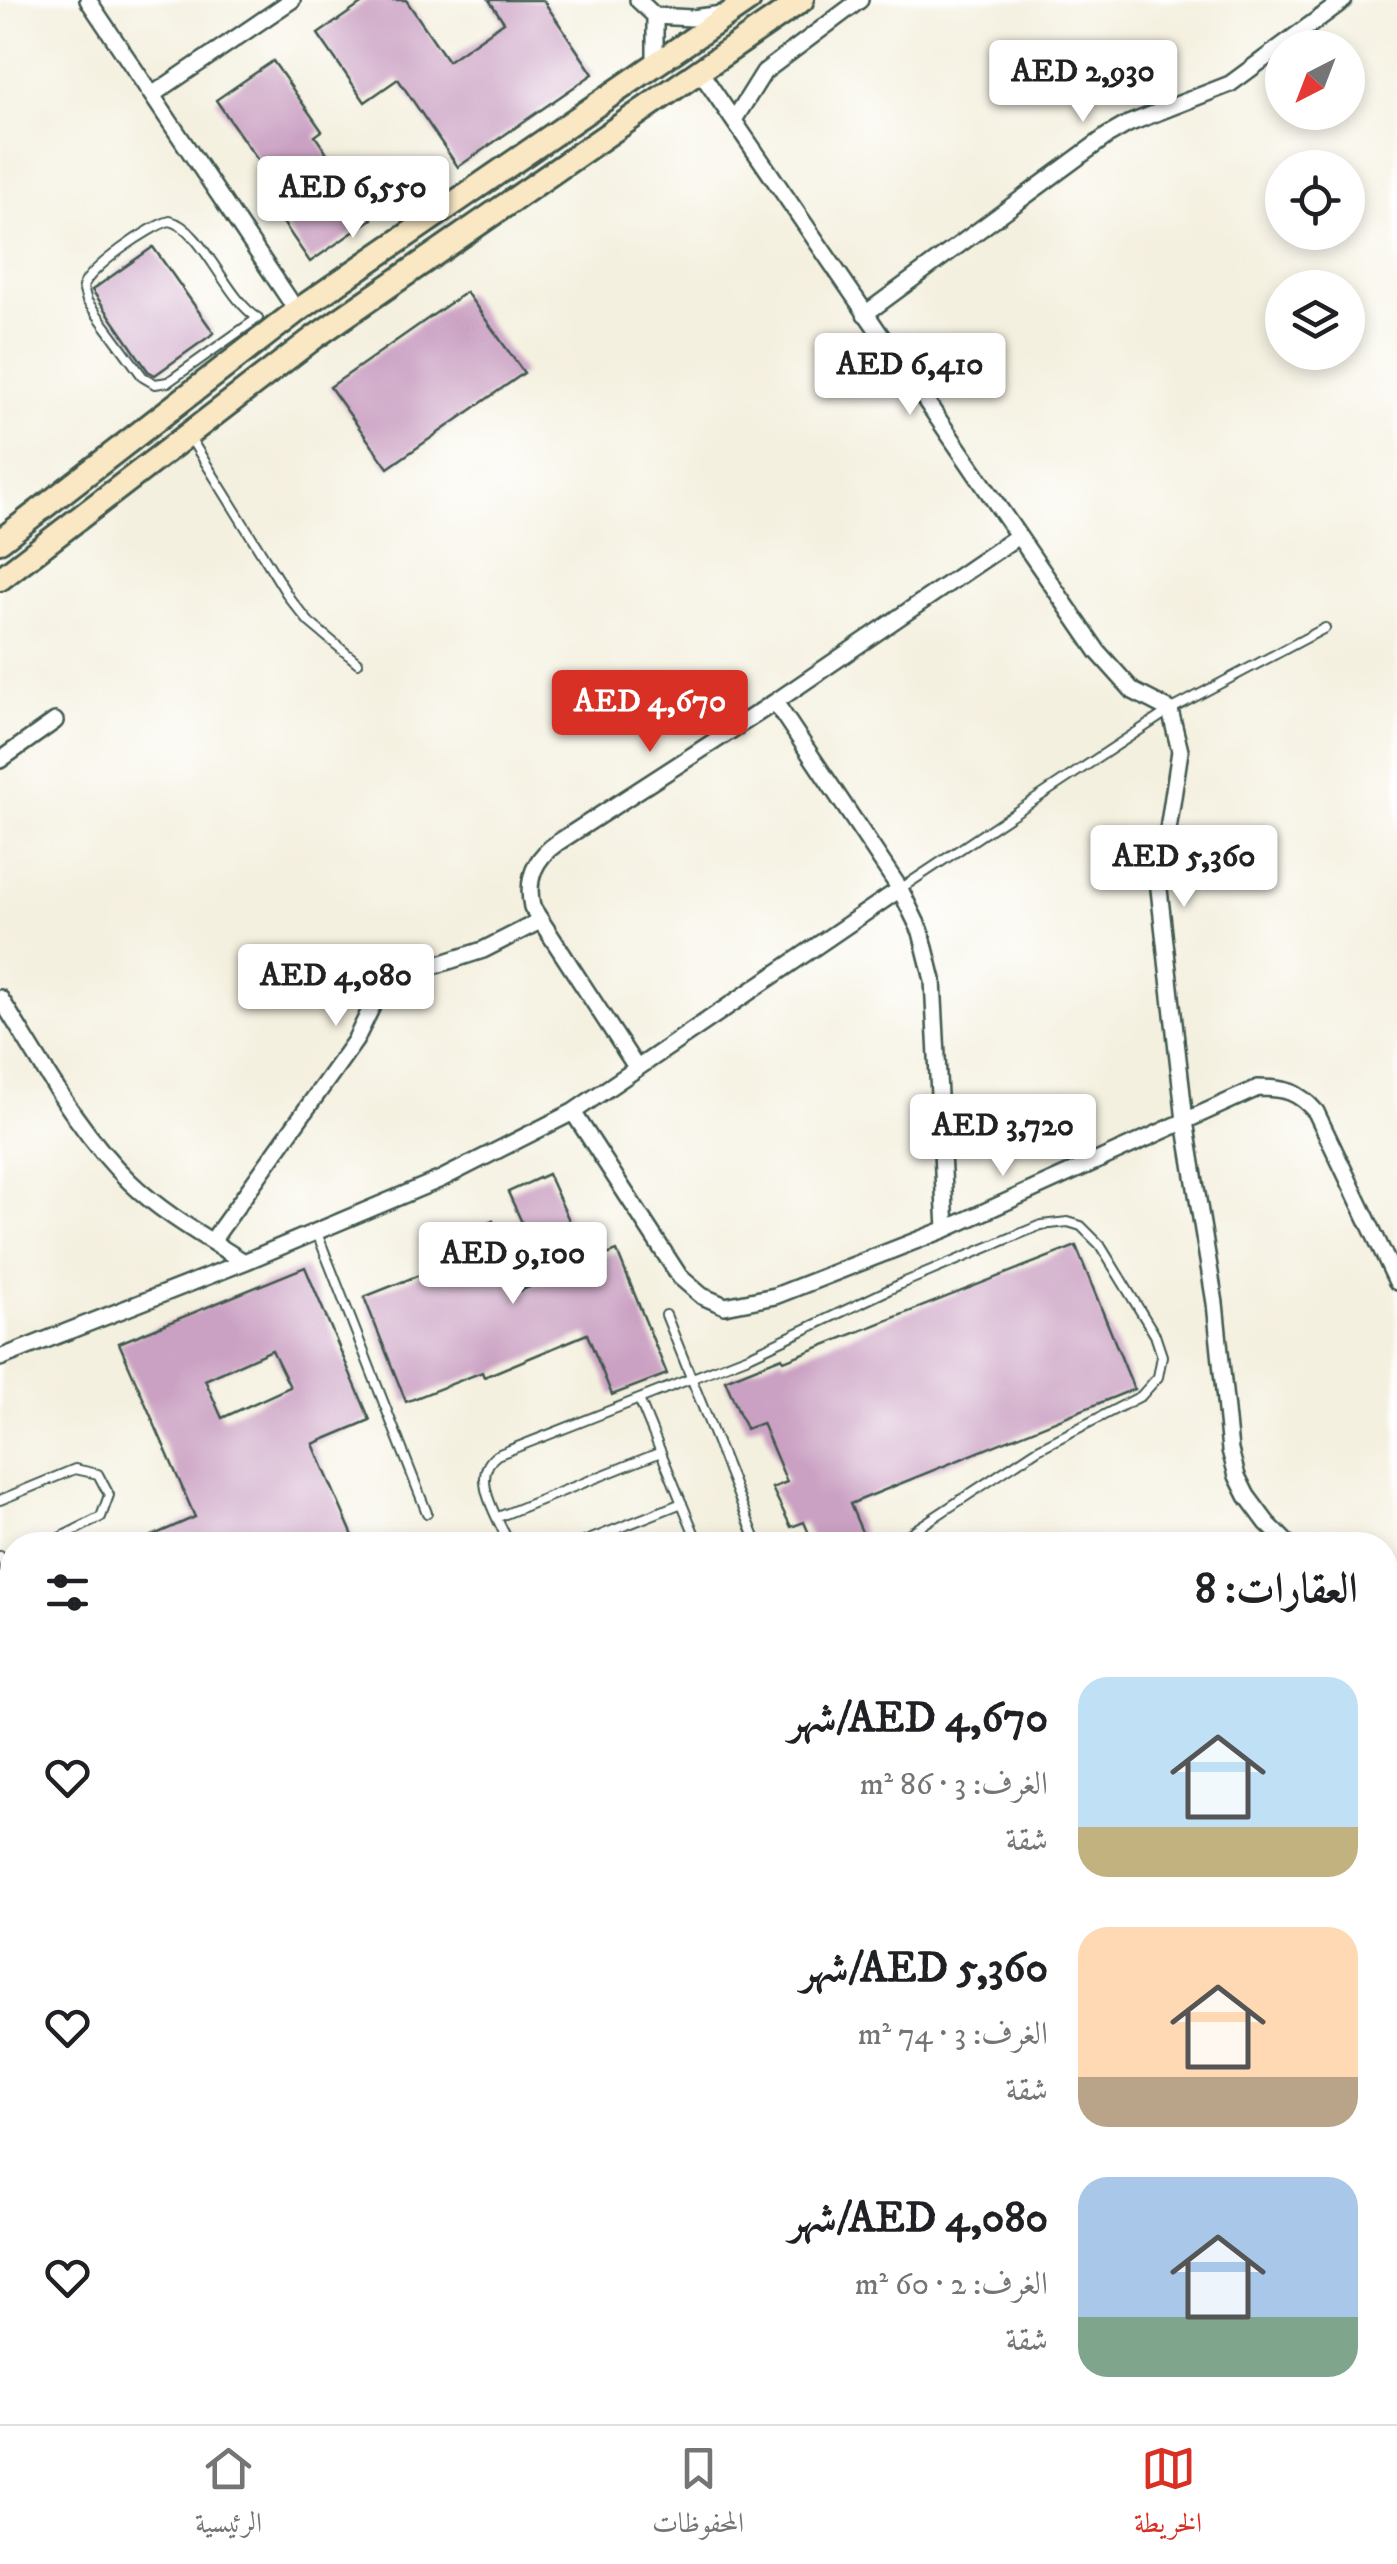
<!DOCTYPE html>
<html lang="ar">
<meta charset="utf-8">
<style>
:root{--surface:#fff;--page:#f6f6f6;--text:#202124;--muted:#757577;--line:#e0e0e0;--accent:#d93025}
body{margin:0;font-family:"IM FELL DW Pica",Amiri,serif;background:var(--page);color:var(--text);direction:rtl;height:100vh;display:flex;flex-direction:column;font-size:38px;white-space:nowrap}
*{box-sizing:border-box;margin:0}
p{font-size:32px;color:var(--muted)}
.icon{flex:none;width:55px;height:55px;fill:none;stroke:currentColor;stroke-width:2;stroke-linecap:round;stroke-linejoin:round}
.map{position:relative;flex:1;overflow:hidden;direction:ltr}
.side{position:absolute;left:0px;top:1532px;width:1398px;height:892px;display:flex;flex-direction:column;background:var(--surface);border-radius:40px 40px 0 0;box-shadow:0 5px 15px #0003;direction:rtl}
.side>*{flex:none}
.needle{width:65px;rotate:222deg}
.controls{position:absolute;left:1265px;top:30px;display:grid;gap:20px}
.controls a{display:grid;place-items:center;width:100px;height:100px;border-radius:50%;background:var(--surface);box-shadow:0 5px 15px #0003;font-size:50px}
.price{position:absolute;translate:-50% -85px;padding:0 22px;border-radius:10px;background:#fff;color:#222;font-size:32px;line-height:65px;filter:drop-shadow(0 2px 5px #0008)}
.price::after{content:'';position:absolute;left:50%;top:60px;width:30px;height:22px;margin-left:-15px;background:inherit;clip-path:polygon(0 0,100% 0,50% 100%)}
.price.on{background:var(--accent);color:#fff}
ul{padding:0;list-style:none}
li{display:flex;align-items:center;gap:30px;height:250px;padding:0 40px}
li span{display:grid;place-items:center;flex:none;width:280px;height:200px;border-radius:30px;color:#555}
li>.icon{margin-inline-start:auto}
span .icon{width:120px;height:120px;fill:#fffc;stroke-width:1}
li b{font-size:42px}
h2{display:flex;justify-content:space-between;align-items:center;height:120px;padding:0 40px;font-size:42px}
.tab-bar{display:flex;justify-content:space-around;align-items:center;height:140px;border-top:2px solid var(--line);background:var(--surface);font-size:28px;color:var(--muted)}
.tab-bar a{display:grid;justify-items:center;gap:5px}
.tab-bar .on{color:var(--accent)}
.map>svg:first-child{display:block}
</style>
<div class="map">
<svg width="1397" height="2424" viewBox="0 0 1397 2424">
<rect width="100%" height="100%" fill="#fff"/>
<filter id="ink" filterUnits="userSpaceOnUse"><feTurbulence type="fractalNoise" baseFrequency=".01" numOctaves="2"/><feDisplacementMap in="SourceGraphic" scale="20" xChannelSelector="R" yChannelSelector="G"/><feConvolveMatrix kernelMatrix="1 2 1 2 8 2 1 2 1" color-interpolation-filters="sRGB"/></filter>
<filter id="wash" filterUnits="userSpaceOnUse"><feTurbulence type="fractalNoise" baseFrequency=".0048" numOctaves="4" result="noise"/><feDisplacementMap in="SourceGraphic" scale="40" xChannelSelector="R" yChannelSelector="G"/><feGaussianBlur stdDeviation="2.25" result="paint"/><feColorMatrix in="noise" values="0 0 0 0 0 0 0 0 0 0 0 0 0 0 0 0 0 1.4 0 .05"/><feComposite in="paint" operator="in"/></filter>
<g filter="url(#wash)">
<rect width="100%" height="100%" fill="#f4f0df"/>
<g id="blocks">
<path fill="#cba1c3" fill-rule="evenodd" d="M367,0H406L448,61L504,22L489,0H543L593,74L458,167L398,79L365,102L318,34Z
M273,61L322,131L315,136L372,219L310,262L269,202L281,194L216,100Z
M153,247L214,333L155,375L148,371L92,290Z
M466,292L524,373L388,468L330,387Z
M548,1174L588,1262L617,1251L667,1374L612,1395L587,1334L484,1377L482,1372L406,1402L364,1297L442,1266L433,1245L493,1221L520,1291L548,1279L508,1192Z
M1076,1246L1134,1389L850,1504L865,1539L850,1545H814L804,1522L791,1527L772,1488L787,1482L762,1423L746,1429L725,1380L782,1357L784,1361Z
M305,1267L370,1420L313,1444L357,1545H255L253,1538L234,1545H131L195,1517L119,1343ZM272,1350L290,1387L222,1418L205,1380Z"/>
</g>
</g>
<g filter="url(#ink)">
<use href="#blocks" fill-opacity="0" stroke="#3f584e" stroke-width="2.5"/>
<g fill="none" stroke-linecap="round" stroke-linejoin="round">
<defs>
<path id="service" d="M170,221C202,228 226,299 258,318L168,382L155,384L143,377L87,301L83,287C88,269 151,225 170,221Z
M189,436L290,599L309,622L358,663
M900,889L1170,710L1325,628
M317,1233L427,1513
M666,1315L758,1545
M639,1399L699,1545
M0,1500L75,1469L98,1474L109,1495L101,1517L45,1545
M498,1517L661,1452
M510,1545C499,1520 468,1476 497,1455L751,1355L905,1282L1041,1225L1068,1222L1081,1226L1100,1245L1155,1335L1162,1356L1158,1377L1141,1396L1038,1449L892,1545
M576,1545L682,1503
M0,1556L7,1573
M0,1578L12,1568
M0,1646L12,1641
M0,1715L12,1710
M0,1737L12,1732
M0,1753L12,1748
M0,1781L12,1776
M0,1841L12,1836
M0,1864L12,1894
M0,1903L12,1902"/>
<path id="minor" d="M88,0L297,311
M638,0L655,16L692,18L722,14
M655,16V65
M699,70L1098,652L1133,691L1170,710L1180,751L1159,889L1185,1121L1215,1303L1230,1450L1237,1476L1247,1496L1267,1523L1289,1545
M152,95L292,0
M734,120L764,72L860,0
M865,314L1107,136L1128,124L1230,84L1344,0
M775,702L900,889L921,932L933,980L946,1229
M0,760L55,721
M0,998C40,1060 76,1130 130,1182C163,1214 205,1237 244,1262
M636,1067L532,907C526,879 534,859 557,843L775,702L1018,536
M573,1112L680,1277L702,1296L725,1306L775,1296L946,1229L1258,1088C1285,1088 1298,1091 1316,1112L1397,1282
M212,1241L355,1041L380,990L399,977L483,950L540,921
M0,1358L244,1262L441,1179L573,1112L900,889
M1385,1584L1397,1578
M1385,1689L1397,1711
M1385,2315L1397,2304
M419,2412L433,2424
M570,2412L586,2424
M1132,2412L1145,2424
M335,2424L351,2412
M739,2424L758,2412"/>
<path id="secondary" d="M0,541L297,311L749,0
M0,579L315,337L802,0
M0,2330L12,2347
M0,2395L12,2411
M62,2412L71,2424"/>
</defs>
<use href="#service" stroke="#3f584e" stroke-width="12"/>
<use href="#minor" stroke="#3f584e" stroke-width="20"/>
<use href="#secondary" stroke="#3f584e" stroke-width="28"/>
<use href="#service" stroke="#fff" stroke-width="8"/>
<use href="#minor" stroke="#fff" stroke-width="15"/>
<use href="#secondary" stroke="#fae7c3" stroke-width="22"/>
</g>
</g>
</svg>
<div class="controls">
<a><svg class="needle" viewBox="-14 -14 28 28"><path d="M0-13l5 13h-10z" fill="#e53935"/><path d="M0 13l5-13h-10z" fill="#757577"/></svg></a>
<a><svg class="icon" aria-label="locate" viewBox="0 0 24 24"><circle cx="12" cy="12" r="6"/><path d="M12 2v4M12 18v4M2 12h4M18 12h4"/></svg></a>
<a><svg class="icon" aria-label="layers" viewBox="0 0 24 24"><path d="M12 4l9 5-9 5-9-5zM3 14l9 5 9-5"/></svg></a>
</div>
<b class="price" style="left:1083px;top:125px">AED 2,930</b>
<b class="price" style="left:353px;top:241px">AED 6,550</b>
<b class="price" style="left:910px;top:418px">AED 6,410</b>
<b class="price on" style="left:650px;top:755px">AED 4,670</b>
<b class="price" style="left:1184px;top:910px">AED 5,360</b>
<b class="price" style="left:336px;top:1029px">AED 4,080</b>
<b class="price" style="left:1003px;top:1179px">AED 3,720</b>
<b class="price" style="left:513px;top:1307px">AED 9,100</b>
<section class="side">
<h2>العقارات: 8<svg class="icon" aria-label="filters" viewBox="0 0 24 24"><path d="M4 7h16M4 17h16"/><circle cx="9" cy="7" r="2"/><circle cx="15" cy="17" r="2"/></svg></h2>
<ul>
<li><span style="background:linear-gradient(#bfe0f5 75%,#c2b280 0)"><svg class="icon" aria-label="home" viewBox="0 0 24 24"><path d="M3 11l9-7 9 7M6 9v11h12V9"/></svg></span><div><b>AED 4,670/شهر</b><p>الغرف: 3 · 86 m²</p><p>شقة</p></div><svg class="icon" aria-label="heart" viewBox="0 0 24 24"><path d="M12 20l-8-8c-3-5 5-10 8-4 3-6 11-1 8 4z"/></svg></li>
<li><span style="background:linear-gradient(#ffd9b3 75%,#b9a48a 0)"><svg class="icon" aria-label="home" viewBox="0 0 24 24"><path d="M3 11l9-7 9 7M6 9v11h12V9"/></svg></span><div><b>AED 5,360/شهر</b><p>الغرف: 3 · 74 m²</p><p>شقة</p></div><svg class="icon" aria-label="heart" viewBox="0 0 24 24"><path d="M12 20l-8-8c-3-5 5-10 8-4 3-6 11-1 8 4z"/></svg></li>
<li><span style="background:linear-gradient(#a9c7e8 70%,#7fa58c 0)"><svg class="icon" aria-label="home" viewBox="0 0 24 24"><path d="M3 11l9-7 9 7M6 9v11h12V9"/></svg></span><div><b>AED 4,080/شهر</b><p>الغرف: 2 · 60 m²</p><p>شقة</p></div><svg class="icon" aria-label="heart" viewBox="0 0 24 24"><path d="M12 20l-8-8c-3-5 5-10 8-4 3-6 11-1 8 4z"/></svg></li>
</ul>
</section>
</div>
<nav class="tab-bar">
<a class="on"><svg class="icon" aria-label="map" viewBox="0 0 24 24"><path d="M3 6l6-2 6 2 6-2v14l-6 2-6-2-6 2zM9 4v14M15 6v14"/></svg>الخريطة</a>
<a><svg class="icon" aria-label="saved" viewBox="0 0 24 24"><path d="M7 4h10v16l-5-4-5 4z"/></svg>المحفوظات</a>
<a><svg class="icon" aria-label="home" viewBox="0 0 24 24"><path d="M3 11l9-7 9 7M6 9v11h12V9"/></svg>الرئيسية</a>
</nav>
